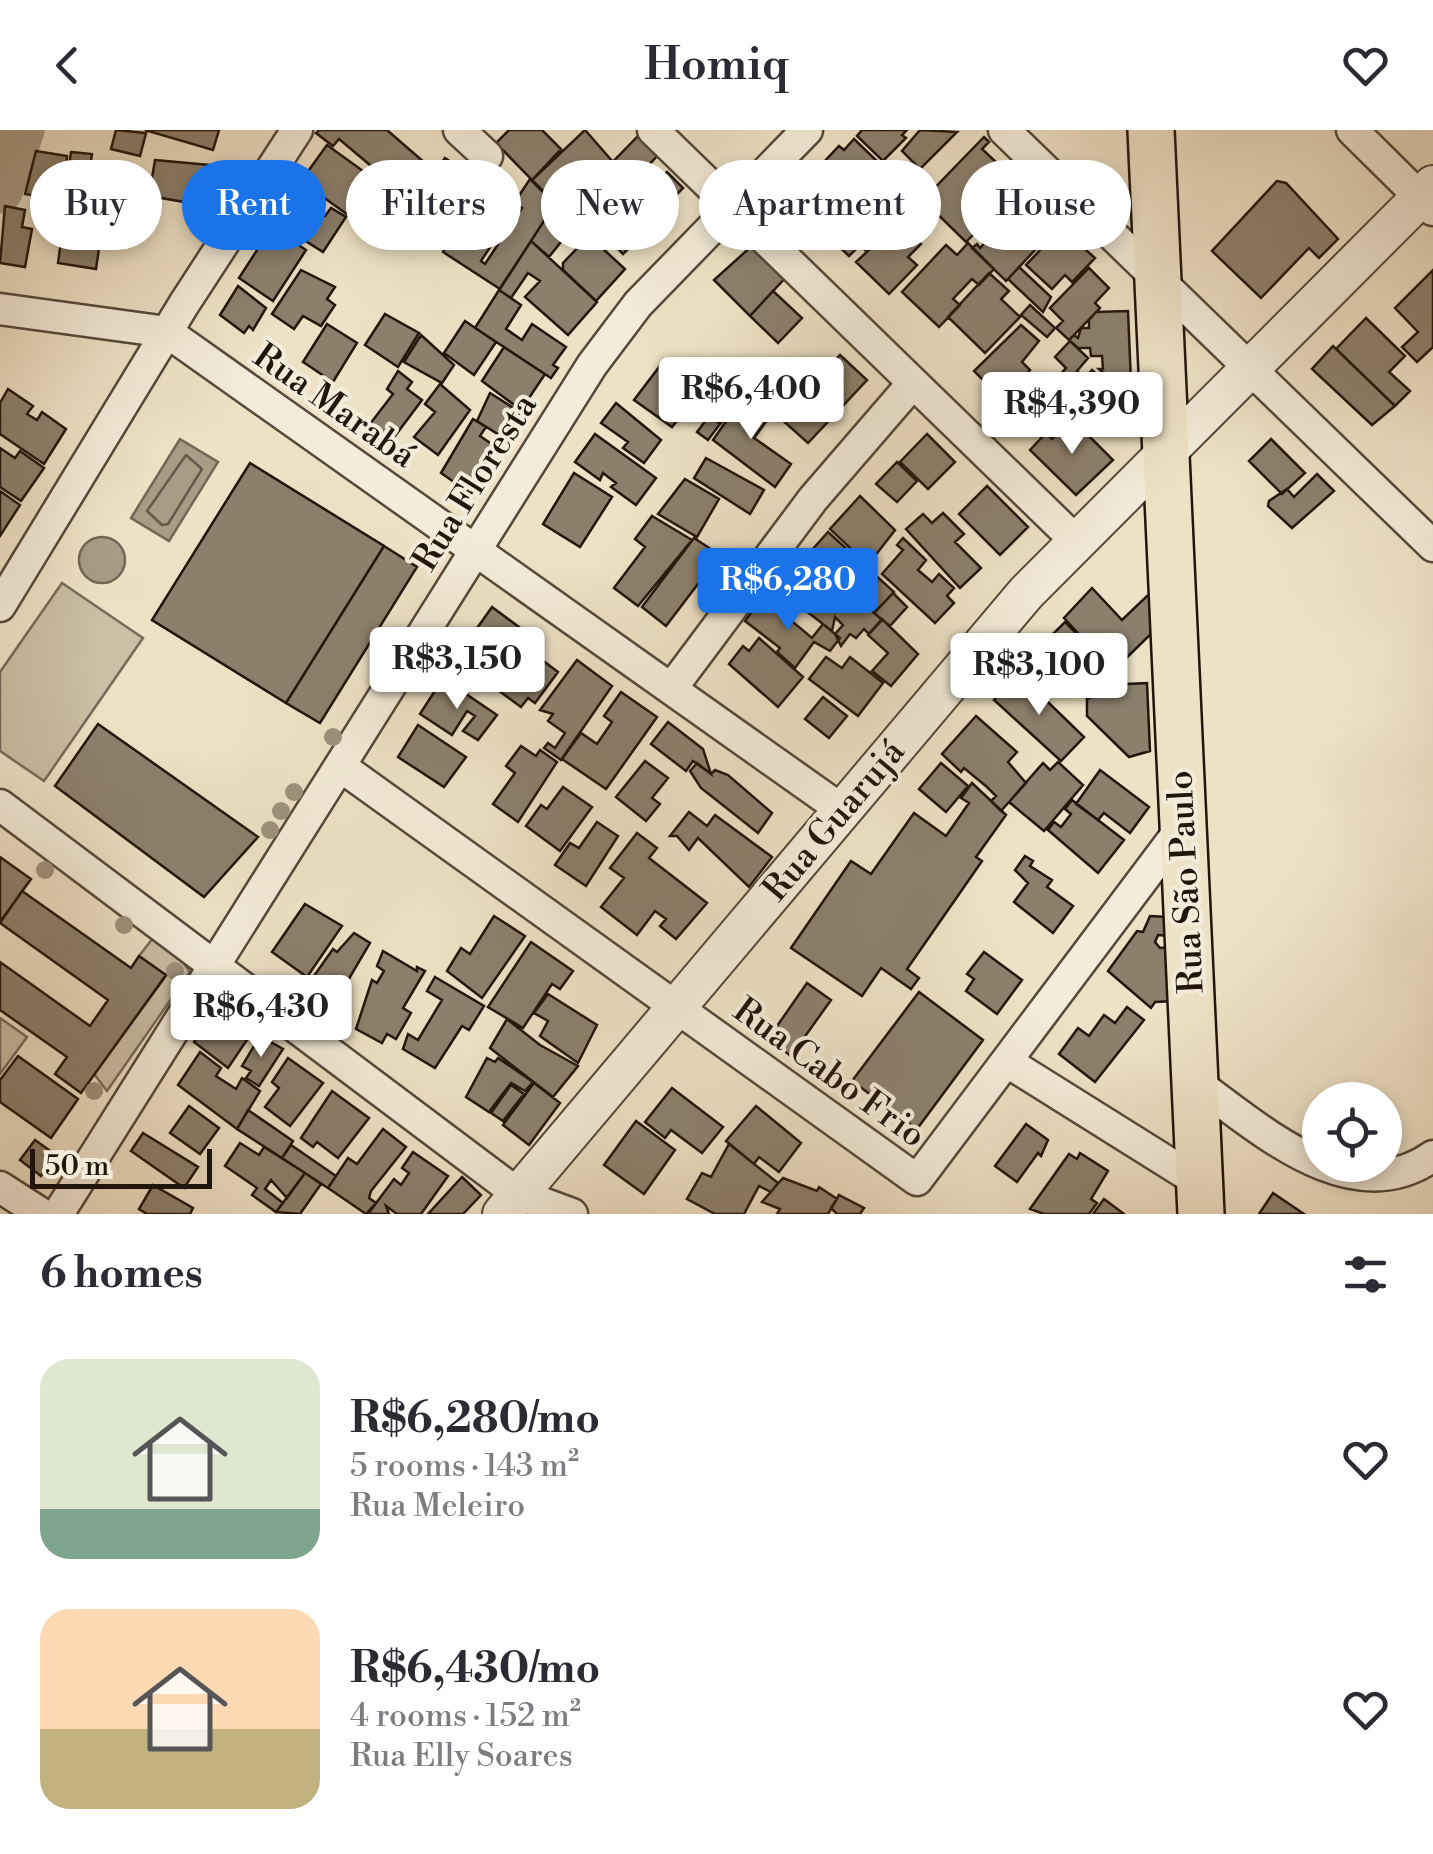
<!DOCTYPE html>
<meta charset="utf-8">
<style>
:root{--surface:#fff;--page:#f7f7f7;--text:#2b2b33;--muted:#7c7c81;--accent:#1a73e8}
body{margin:0;font-family:"Libre Bodoni",serif;background:var(--page);color:var(--text);height:100vh;display:flex;flex-direction:column;font-size:38px;white-space:nowrap}
*{box-sizing:border-box;margin:0}
p{font-size:32px;color:var(--muted)}
.icon{flex:none;width:55px;height:55px;fill:none;stroke:currentColor;stroke-width:2;stroke-linecap:round;stroke-linejoin:round}
.map{position:relative;height:1084px;overflow:hidden}
.sheet{display:flex;flex-direction:column;background:var(--surface);flex:1}
.sheet>*{flex:none}
.guide{position:absolute;left:30px;top:30px;width:1375px;height:90px;display:flex;gap:20px}
.buttons{position:absolute;left:1302px;top:952px;display:grid;gap:20px}
.buttons a{display:grid;place-items:center;width:100px;height:100px;border-radius:50%;background:var(--surface);box-shadow:0 5px 15px #0003;font-size:50px}
.scale{position:absolute;left:30px;bottom:25px;width:182px;box-sizing:border-box;padding-left:10px;border:5px solid #22150c;border-top:0;font-size:28px;line-height:35px;white-space:nowrap;color:#22150c;-webkit-text-stroke:8px #f4ecda;paint-order:stroke}
.price{position:absolute;translate:-50% -85px;padding:0 22px;border-radius:10px;background:#fff;color:#222;font-size:32px;line-height:65px;filter:drop-shadow(0 2px 5px #0008)}
.price::after{content:'';position:absolute;left:50%;top:60px;width:30px;height:22px;margin-left:-15px;background:inherit;clip-path:polygon(0 0,100% 0,50% 100%)}
.price.on{background:var(--accent);color:#fff}
ul{padding:0;list-style:none}
li{display:flex;align-items:center;gap:30px;height:250px;padding:0 40px}
li span{display:grid;place-items:center;flex:none;width:280px;height:200px;border-radius:30px;color:#555}
li>.icon{margin-inline-start:auto}
span .icon{width:120px;height:120px;fill:#fffc;stroke-width:1}
li b{font-size:42px}
h2{display:flex;justify-content:space-between;align-items:center;height:120px;padding:0 40px;font-size:42px}
.chip{padding:0 35px;border-radius:45px;background:var(--surface);box-shadow:0 5px 15px #0003;font-size:35px;line-height:90px}
.chip.on{background:var(--accent);color:#fff}
header{display:flex;justify-content:space-between;align-items:center;height:130px;padding:0 40px;background:var(--surface);font-size:45px;font-weight:600}
.map>svg:first-child{display:block}
</style>
<header><svg class="icon" aria-label="back" viewBox="0 0 24 24"><path d="M15 5l-7 7 7 7"/></svg>Homiq<svg class="icon" aria-label="heart" viewBox="0 0 24 24"><path d="M12 20l-8-8c-3-5 5-10 8-4 3-6 11-1 8 4z"/></svg></header>
<div class="map">
<svg width="1433" height="1084" viewBox="0 0 1433 1084">
<rect width="100%" height="100%" fill="#eee2c6"/>
<filter id="stains"><feTurbulence type="fractalNoise" baseFrequency=".002" numOctaves="4"/><feColorMatrix values="0 0 0 0 .2 0 0 0 0 .09 0 0 0 0 .02 0 0 0 .5 -.17"/></filter>
<radialGradient id="worn" r=".72"><stop offset=".6" stop-color="#630" stop-opacity="0"/><stop offset="1" stop-color="#630" stop-opacity=".3"/></radialGradient>
<path fill="#cbbfa6" stroke="#766a59" stroke-width="2.5" d="M62,453L143,508L44,651L0,621V542Z
M153,808L179,827L190,842L107,961L94,944L166,846L139,826Z
M0,888L27,907L0,944Z"/>
<path fill="#a99c87" stroke="#736656" stroke-width="2.5" d="M180,309L218,332L169,411L131,388Z
M79 430a23 23 0 1 1 46 0a23 23 0 1 1-46 0Z"/>
<g fill="none" stroke-linecap="round" stroke-linejoin="round">
<path stroke="#66584a" stroke-width="2.5" d="M186,325L202,339L168,394L162,395L147,381Z"/>
<path stroke="#a99c87" stroke-width="45" d="M0,61L22,0"/>
</g>
<path fill="#8c806d" stroke="#22150c" stroke-width="2.5" d="M116,0L146,3L140,26L111,19Z
M145,0H219L213,20Z
M319,0H387L425,33L408,63L401,61L339,9L333,16L316,3Z
M509,0H542L561,19L532,50L496,13Z
M585,0L613,32L596,49L588,42L567,57L559,49L545,63L532,50Z
M862,0H907L902,5L906,8L883,31L857,6Z
M920,0L957,2L920,39L902,21Z
M639,5L659,24L648,36L660,48L667,42L683,58L655,87L603,42Z
M984,7L989,12L982,19L996,32L982,47L1006,71L966,112L923,70Z
M854,9L878,32L808,106L798,96L810,83L792,66L839,16L844,20Z
M327,15L374,49L348,85L301,51Z
M36,21L67,26L64,70L25,64Z
M71,22L92,24L86,62L66,58Z
M445,28L482,53L457,90L420,65Z
M155,30L209,35L212,56L202,75L149,66Z
M866,44L903,80L865,120L860,115L849,126L828,106L834,100L823,90Z
M599,46L631,76L623,83L644,104L623,124L589,89L605,72L589,56Z
M530,49L555,74L500,159L443,122L486,58L516,78L481,131L485,134L522,78L514,73Z
M1277,51L1286,53L1338,109L1319,128L1309,118L1261,168L1212,121Z
M1020,57L1029,65L1033,61L1055,82L1043,97L1050,104L1006,151L972,118L977,114L980,118L995,102L985,93Z
M392,58L407,68L385,101L370,90Z
M68,59L107,65L96,139L58,133Z
M288,62L325,86L331,78L346,87L323,122L271,89Z
M554,75L576,93L549,127L531,111Z
M5,76L25,80L22,97L32,99L25,137L0,133Z
M898,93L921,114L908,127L917,135L889,164L856,132Z
M272,97L306,120L273,171L239,148Z
M1061,98L1095,128L1072,152L1065,145L1052,159L1026,135Z
M589,106L625,139L596,171L563,140V133Z
M531,111L597,172L568,205L525,167L540,151L528,143L511,168L499,160Z
M968,113L994,139L979,155L972,149L953,169L960,175L939,197L902,162L946,115L957,125Z
M754,114L787,146L750,186L714,150Z
M1019,137L1051,167L1043,182L1008,149Z
M1089,138L1109,158L1095,173L1100,178L1069,210L1056,198L1063,191L1050,178Z
M301,140L335,157L327,169L335,175L321,196L303,186L294,199L272,184Z
M1433,140V217L1417,232L1402,217L1418,202L1395,178Z
M989,143L1009,161L1001,169L1020,187L985,223L948,187Z
M238,156L266,178L253,200L249,196L244,203L220,185Z
M499,160L521,175L506,199L522,210L532,194L566,217L553,235L558,238L551,248L475,198Z
M773,161L802,188L778,213L750,186Z
M1030,175L1055,198L1047,207L1021,185Z
M1128,181L1131,252H1113L1099,239H1103L1102,226H1091L1090,218H1078L1069,210L1074,205L1078,208L1081,198H1089V190L1096,182Z
M385,184L419,203L398,237L365,215Z
M1366,188L1405,226L1389,242L1410,261L1395,276L1336,219Z
M465,191L496,212L474,245L444,223Z
M327,194L357,213L333,252L303,232Z
M1021,195L1039,211L1022,232L1030,240L1002,269L974,241Z
M421,205L454,235L442,253L404,232Z
M1070,211L1088,228L1077,241L1085,248L1092,240L1112,257L1085,287L1051,255L1066,238L1055,227Z
M1333,216L1395,276L1372,295L1312,239Z
M504,217L545,244L521,280L482,251Z
M840,225L867,250L808,313L780,288Z
M712,232L739,258L720,278L728,284L720,294L685,261Z
M659,237L677,253L671,262L689,276L672,297L634,270Z
M398,241L412,252L407,259L422,270L392,310L370,294L393,264L387,259Z
M1038,253L1073,287L1061,300L1054,293L1041,307L1012,280Z
M440,254L470,280L438,325L414,307L435,282L425,274Z
M8,259L33,276L27,284L37,290L42,282L66,299L44,334L0,304V273Z
M490,263L520,282L504,308L477,291Z
M743,267L770,286L754,308L791,334L775,357L713,310Z
M616,273L661,310L644,333L623,318L628,312L601,293Z
M710,285L720,294L708,310L697,302Z
M473,289L486,297L480,306L496,317L471,364L441,343Z
M1066,295L1075,302L1080,297L1113,330L1076,365L1030,320L1046,303L1052,309Z
M595,304L656,348L636,375L611,357L616,353L603,343L600,350L575,332Z
M927,304L955,332L928,359L900,332Z
M1271,309L1305,343L1282,364L1249,331Z
M0,318L15,328L20,321L44,338L21,371L0,357Z
M706,328L764,360L750,384L694,348Z
M897,332L917,351L897,372L876,354Z
M250,333L384,416L286,573L152,490Z
M574,343L612,367L580,417L543,394Z
M1317,344L1334,361L1292,398L1268,376L1269,371L1287,359L1294,367Z
M685,349L719,369L697,407L658,384Z
M987,356L1028,397L1000,425L959,384Z
M0,361L20,375L0,406Z
M860,366L895,400L868,435L830,399Z
M943,383L964,404L955,412L981,438L960,458L906,399L923,384L932,393Z
M652,386L692,410L638,476L614,458L645,417L635,409Z
M828,402L894,462L874,483L846,456L854,447L844,453L812,420Z
M694,408L720,425L666,496L642,477Z
M903,408L926,430L918,440L932,452L939,444L954,458L947,466L954,473L935,493L882,444L903,420L897,415Z
M384,416L417,437L320,593L286,573Z
M828,440L882,490L869,504L864,499L856,508L850,504L841,516L835,504L843,495L835,487L832,501L796,473Z
M1092,458L1122,490L1147,466H1155L1156,499L1113,541L1064,488Z
M893,463L907,477L890,496L874,483Z
M763,467L812,508L823,494L840,508L830,521L814,512L795,538L777,522L780,518L745,491Z
M492,477L519,497L480,551L453,532Z
M882,489L918,524L891,556L872,541L888,523L868,505Z
M1065,492L1104,532L1071,566L1030,527Z
M759,508L803,547L778,577L729,534L743,516L749,521Z
M517,511L558,542L535,573L528,568L521,577L487,552Z
M826,527L842,538L850,527L883,553L858,586L809,549Z
M577,530L612,556L561,630L544,618L548,613L555,618L565,603L548,591L553,584L540,580Z
M1019,544L1084,607L1061,631L994,570Z
M440,553L463,568L466,564L497,585L478,610L463,601L475,586L467,581L452,605L420,584Z
M1147,553L1150,621L1129,627L1087,586V569L1104,562V555Z
M621,562L657,587L606,659L562,629L581,603L597,614L612,592L604,586Z
M823,567L847,586L829,608L805,589Z
M976,586L1017,622L1008,632L1026,653L1001,681L991,671L996,666L987,657L964,638L961,642L942,624Z
M668,592L703,619L711,644L693,631L686,641L651,614Z
M98,594L258,707L204,767L55,656Z
M418,595L466,627L444,657L398,627Z
M521,616L536,626L540,620L557,632L518,692L493,674L515,643L506,636Z
M645,631L668,648L652,668L660,674L646,691L616,667Z
M1058,632L1083,655L1044,701L1009,672L1043,633L1050,640Z
M697,633L711,644L715,640L728,645L772,683L758,703L701,658L690,641Z
M941,633L968,656L946,682L919,659Z
M1100,640L1149,677L1130,703L1104,683L1098,690L1076,674Z
M972,653L1006,685L976,727L982,731L907,839L919,848L911,859L881,838L862,866L791,818L851,731L871,744L914,683L946,706L969,673L961,668Z
M563,657L592,677L560,721L526,696L541,675L547,679Z
M1072,670L1124,710L1098,743L1048,700L1054,692L1061,697L1071,684L1065,679Z
M689,682L707,696L715,685L772,727L749,757L698,708L689,720L677,706H670Z
M597,692L618,706L586,756L555,735L570,713L579,718Z
M637,703L657,718L649,728L707,773L676,809L660,796L666,789L655,781L637,805L601,777L624,748L610,738Z
M1025,726L1033,731L1030,736L1052,750L1047,757L1073,776L1053,803L1014,772L1028,753L1015,740Z
M0,727L31,749L0,792Z
M22,761L131,838L139,826L166,845L81,963L55,944L67,927L0,880V832L90,896L108,870L0,793Z
M305,774L342,796L307,847L272,822Z
M494,786L525,806L482,868L447,841L461,818L470,824Z
M1150,786L1167,787L1170,806L1158,805L1155,812L1160,818L1173,817L1174,871L1155,872L1151,878L1108,841L1137,801L1143,802Z
M354,803L370,813L340,864L314,846L333,819L337,822Z
M531,812L573,841L560,859L552,854L523,898L488,877Z
M383,821L417,841V837L425,841L403,878L411,883L396,909L387,904L382,913L356,899L372,850L377,853L384,841L377,836Z
M984,822L1022,850L997,884L966,861L974,849L967,844Z
M435,847L484,876L469,900L462,896L435,938L403,919L408,904L418,910L442,870L427,861Z
M807,853L831,870L791,926L768,909Z
M919,862L983,910L917,999L852,951Z
M548,864L597,895L578,933L540,906L548,891L534,883Z
M220,868L259,892L228,938L194,912Z
M1127,877L1144,890L1095,952L1059,924L1078,898L1089,906L1104,885L1115,893Z
M507,889L540,915L578,936L553,967L490,918Z
M260,906L283,919L259,956L246,948L251,941L242,936Z
M200,922L221,938L216,946L236,959L242,948L260,961L237,999L178,955Z
M18,926L78,969L51,1008L0,972V950Z
M288,928L323,953L290,996L265,977L279,958L272,952Z
M487,928L495,932L498,928L533,952L525,961L511,953L489,982L466,967Z
M534,953L560,973L529,1015L503,995Z
M511,955L524,964L503,991L491,983Z
M672,958L723,997L702,1023L671,1000L665,1008L645,992Z
M332,961L369,988L338,1028L317,1012L313,1017L301,1008Z
M189,976L219,998L200,1024L170,1003Z
M756,976L801,1013L779,1042L759,1027L754,1034L726,1011Z
M248,980L293,1011L282,1028L237,999Z
M636,991L675,1020L644,1064L604,1035Z
M1026,994L1048,1010L1041,1026L1038,1023L1017,1052L995,1036Z
M383,999L406,1017L371,1061L369,1068L376,1073L366,1084L328,1058L348,1028L357,1034Z
M143,1003L198,1037L184,1058L131,1021Z
M35,1010L56,1025L41,1046L20,1030Z
M240,1013L259,1025L264,1017L305,1043L287,1068L271,1050L265,1059L283,1073L276,1082L252,1065L257,1058L225,1036Z
M729,1014L778,1053L771,1062L759,1056L744,1084H715L687,1069L702,1043L711,1047Z
M291,1015L336,1046L328,1058L282,1028Z
M413,1022L448,1046L421,1084H397L386,1076L389,1084H368L394,1049L401,1055L409,1043L402,1038Z
M1080,1023L1108,1041L1091,1069L1097,1073L1089,1084H1044L1030,1079L1069,1024L1077,1029Z
M305,1043L321,1054L300,1084L276,1082Z
M462,1047L481,1065L463,1084H428Z
M783,1048L817,1061L819,1057L837,1069L828,1084H777L780,1079L762,1072Z
M153,1055L193,1078L190,1084H147L139,1079Z
M1273,1063L1304,1084H1259Z
M839,1065L864,1078L860,1084H837L831,1078Z
M1104,1069L1124,1084H1093Z"/>
<g fill="none" stroke-linecap="round" stroke-linejoin="round">
<defs>
<path id="minor" d="M459,0L487,26
M653,0L1076,411
M1004,0L1433,416
M1352,0L1433,80
M0,179L167,202L842,680
M0,476L184,174L297,0
M671,559L813,369L913,253
M340,636L917,1050L1183,696
M0,675L518,1064L572,1084
M1009,933L1199,1052
M1195,952C1259,998 1352,1084 1433,1026
M0,1057L42,1084
M58,1084L592,235L638,174L807,0"/>
<path id="tertiary" d="M502,1084L1026,463L1433,55"/>
<path id="primary" d="M1151,0L1201,1084"/>
</defs>
<use href="#minor" stroke="#55483a" stroke-width="35"/>
<use href="#tertiary" stroke="#55483a" stroke-width="42"/>
<use href="#primary" stroke="#22150c" stroke-width="50"/>
<use href="#minor" stroke="#f4ecda" stroke-width="30"/>
<use href="#tertiary" stroke="#f4ecda" stroke-width="38"/>
<use href="#primary" stroke="#eee2c6" stroke-width="45"/>
</g>
<g fill="#9e927d">
<circle cx="333" cy="607" r="9"/>
<circle cx="294" cy="662" r="9"/>
<circle cx="281" cy="681" r="9"/>
<circle cx="270" cy="700" r="9"/>
<circle cx="45" cy="740" r="9"/>
<circle cx="124" cy="795" r="9"/>
<circle cx="175" cy="841" r="9"/>
<circle cx="94" cy="961" r="9"/>
</g>
<g text-anchor="middle" stroke-width="8" stroke-linejoin="round" paint-order="stroke">
<g font-size="35" fill="#22150c" stroke="#f4ecda">
<text transform="translate(335 275) rotate(35)" y="12">Rua Marabá</text>
<text transform="translate(474 352) rotate(-58)" y="12">Rua Floresta</text>
<text transform="translate(833 690) rotate(-50)" y="12">Rua Guarujá</text>
<text transform="translate(1185 752) rotate(-93)" y="12">Rua São Paulo</text>
<text transform="translate(830 942) rotate(36)" y="12">Rua Cabo Frio</text>
</g>
</g>
<rect width="100%" height="100%" filter="url(#stains)"/>
<rect width="100%" height="100%" fill="url(#worn)"/>
</svg>
<div class="buttons">
<a><svg class="icon" aria-label="locate" viewBox="0 0 24 24"><circle cx="12" cy="12" r="6"/><path d="M12 2v4M12 18v4M2 12h4M18 12h4"/></svg></a>
</div>
<div class="scale">50 m</div>
<b class="price" style="left:751px;top:312px">R$6,400</b>
<b class="price" style="left:1072px;top:327px">R$4,390</b>
<b class="price on" style="left:788px;top:503px">R$6,280</b>
<b class="price" style="left:457px;top:582px">R$3,150</b>
<b class="price" style="left:1039px;top:588px">R$3,100</b>
<b class="price" style="left:261px;top:930px">R$6,430</b>
<div class="guide">
<a class="chip">Buy</a>
<a class="chip on">Rent</a>
<a class="chip">Filters</a>
<a class="chip">New</a>
<a class="chip">Apartment</a>
<a class="chip">House</a>
</div>
</div>
<section class="sheet">
<h2>6 homes<svg class="icon" aria-label="filters" viewBox="0 0 24 24"><path d="M4 7h16M4 17h16"/><circle cx="9" cy="7" r="2"/><circle cx="15" cy="17" r="2"/></svg></h2>
<ul>
<li><span style="background:linear-gradient(#dfe7d0 75%,#7fa58c 0)"><svg class="icon" aria-label="home" viewBox="0 0 24 24"><path d="M3 11l9-7 9 7M6 9v11h12V9"/></svg></span><div><b>R$6,280/mo</b><p>5 rooms · 143 m²</p><p>Rua Meleiro</p></div><svg class="icon" aria-label="heart" viewBox="0 0 24 24"><path d="M12 20l-8-8c-3-5 5-10 8-4 3-6 11-1 8 4z"/></svg></li>
<li><span style="background:linear-gradient(#ffd9b3 60%,#c2b280 0)"><svg class="icon" aria-label="home" viewBox="0 0 24 24"><path d="M3 11l9-7 9 7M6 9v11h12V9"/></svg></span><div><b>R$6,430/mo</b><p>4 rooms · 152 m²</p><p>Rua Elly Soares</p></div><svg class="icon" aria-label="heart" viewBox="0 0 24 24"><path d="M12 20l-8-8c-3-5 5-10 8-4 3-6 11-1 8 4z"/></svg></li>
</ul>
</section>
